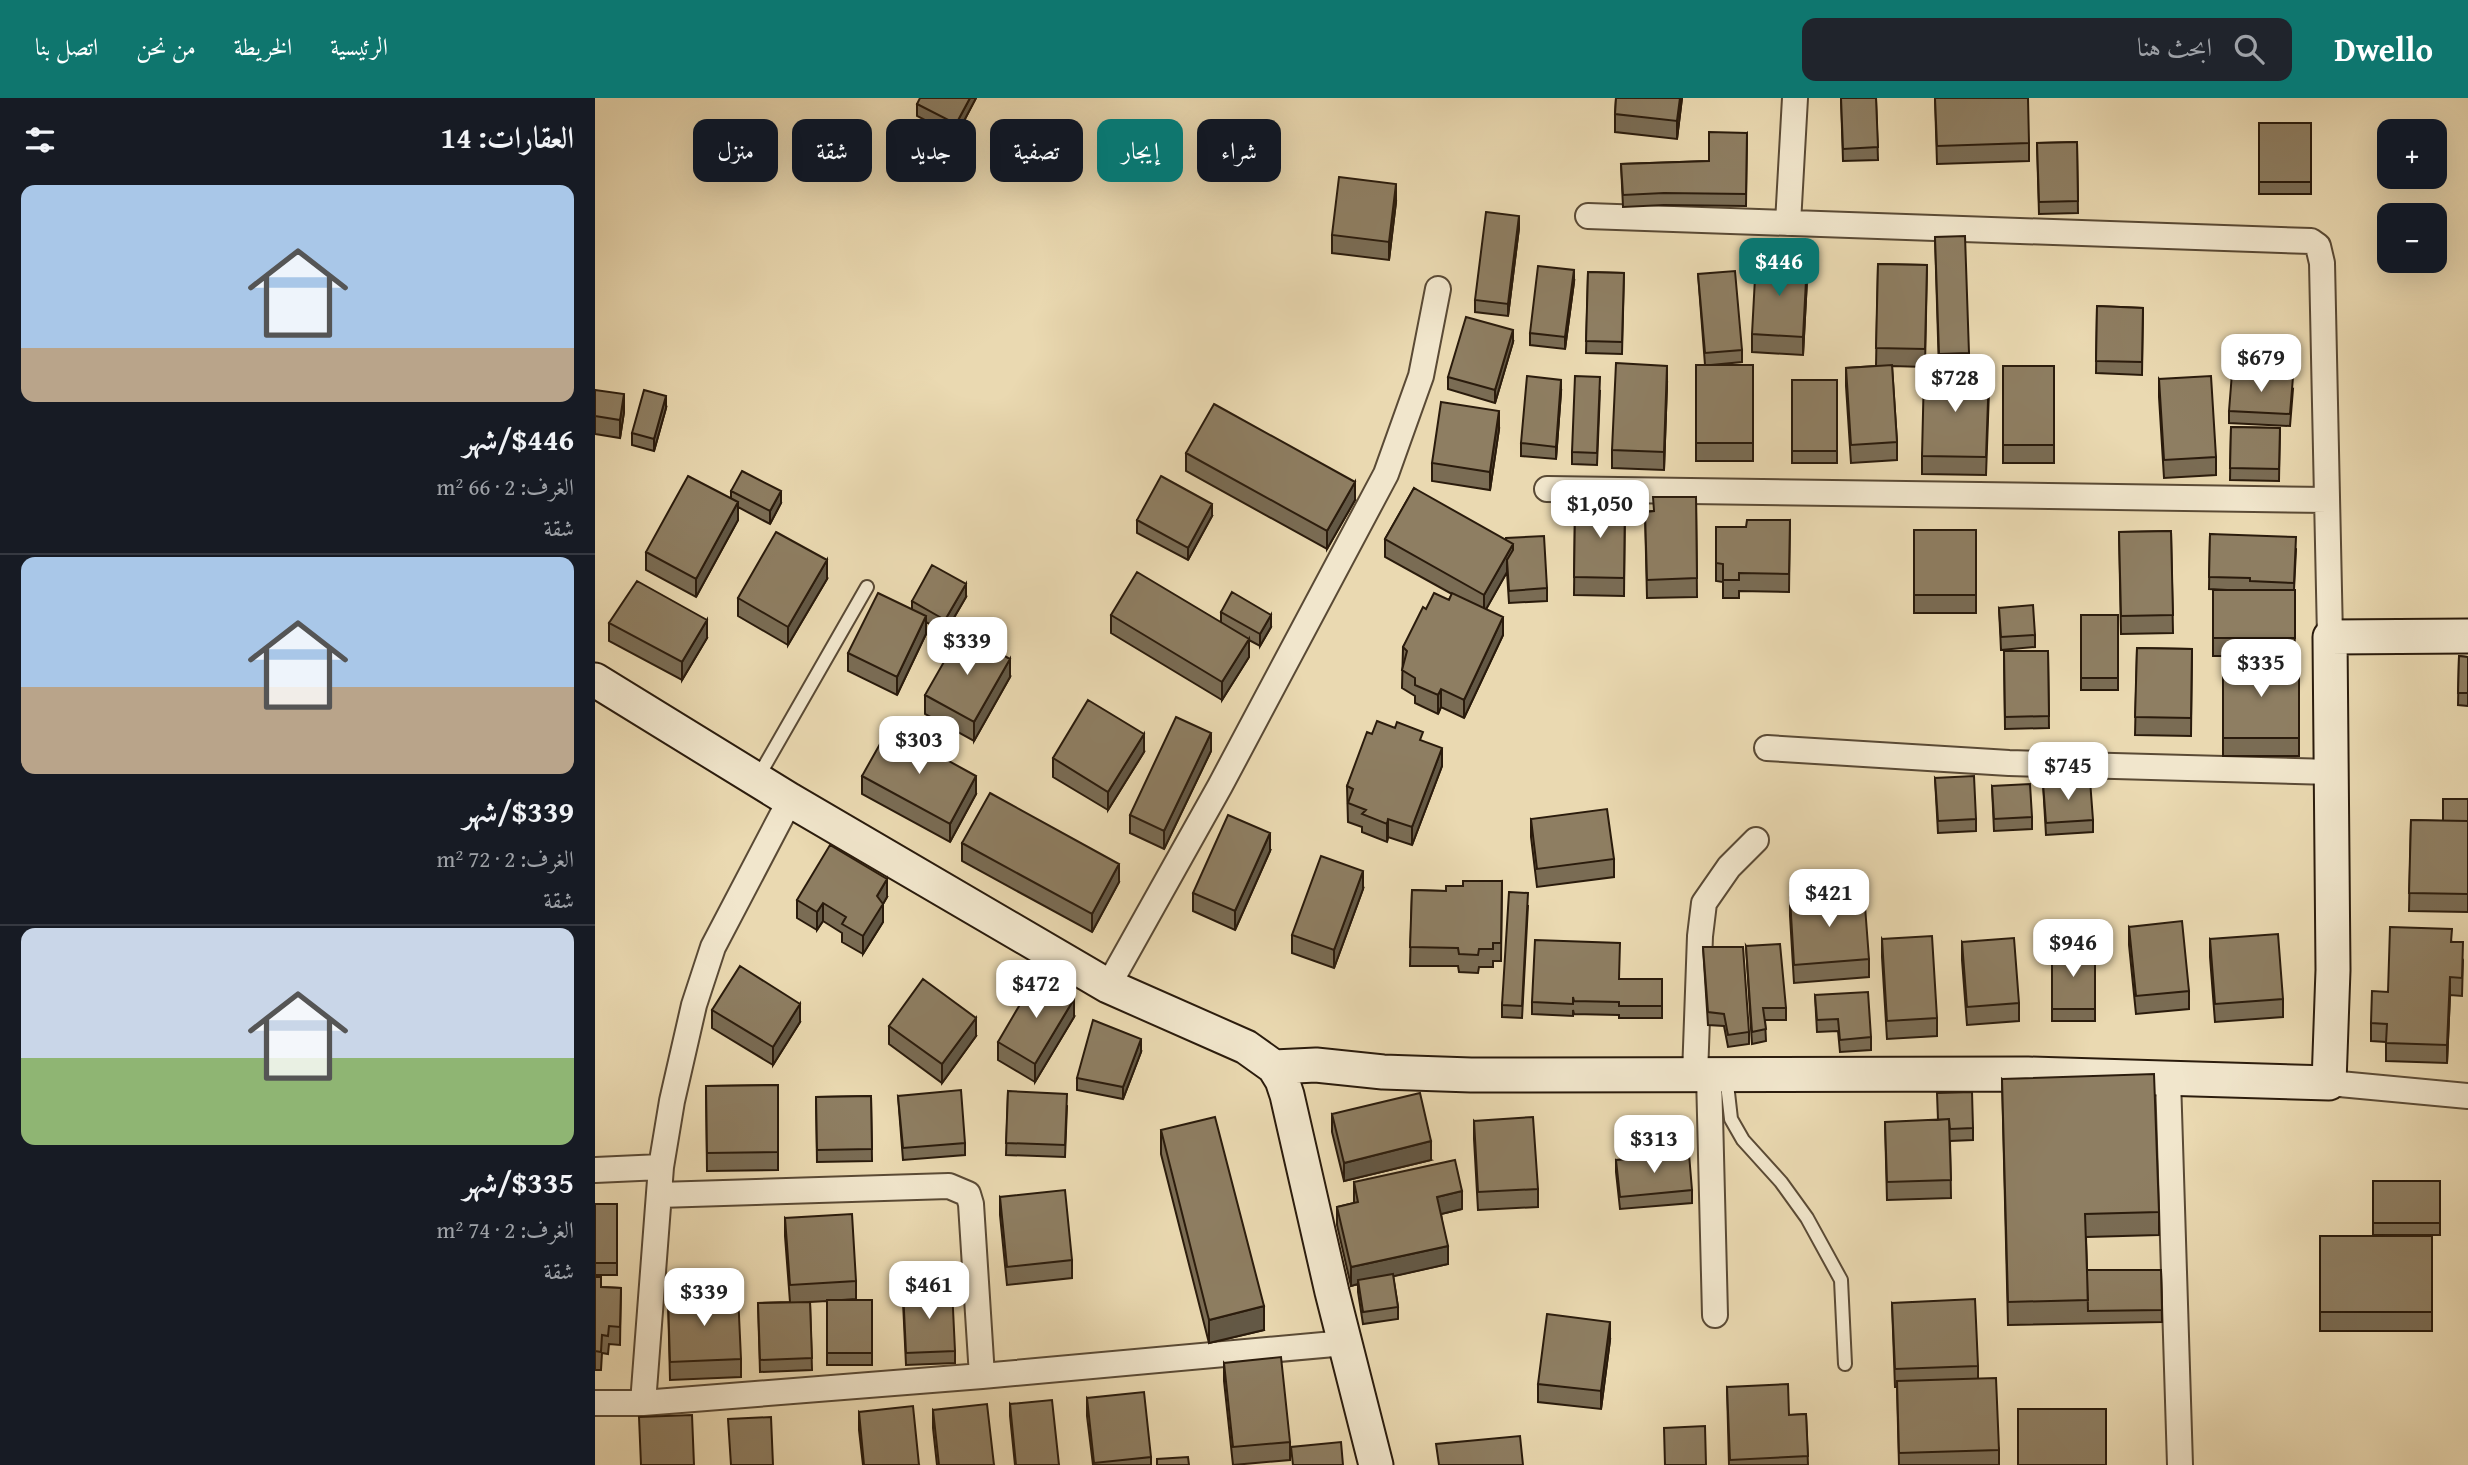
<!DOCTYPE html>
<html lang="ar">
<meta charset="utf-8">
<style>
:root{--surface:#171b24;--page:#20242c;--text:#f1f3f6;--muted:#9ea1a6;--line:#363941;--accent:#0f766e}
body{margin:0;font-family:"Gentium Book Plus",Amiri,serif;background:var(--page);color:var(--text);direction:rtl;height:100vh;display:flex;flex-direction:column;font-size:26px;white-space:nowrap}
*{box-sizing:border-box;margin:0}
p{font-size:23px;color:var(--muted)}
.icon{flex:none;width:38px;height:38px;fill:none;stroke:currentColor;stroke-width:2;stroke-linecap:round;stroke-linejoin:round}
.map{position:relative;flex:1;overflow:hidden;direction:ltr}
.sheet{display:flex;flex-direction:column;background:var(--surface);width:595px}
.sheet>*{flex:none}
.banner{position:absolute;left:21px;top:21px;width:665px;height:63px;direction:rtl;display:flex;gap:14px}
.tools{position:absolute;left:1782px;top:21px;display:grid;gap:14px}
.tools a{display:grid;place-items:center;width:70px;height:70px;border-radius:14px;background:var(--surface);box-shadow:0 7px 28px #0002;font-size:35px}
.price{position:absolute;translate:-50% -60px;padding:0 16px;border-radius:14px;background:#fff;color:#222;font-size:23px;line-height:46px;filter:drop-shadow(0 2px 4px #0008)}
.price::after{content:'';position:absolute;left:50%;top:42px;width:21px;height:16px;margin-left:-10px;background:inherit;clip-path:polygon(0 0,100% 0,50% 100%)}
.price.current{background:var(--accent);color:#fff}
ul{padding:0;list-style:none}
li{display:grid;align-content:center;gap:14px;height:371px;padding:0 21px}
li+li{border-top:2px solid var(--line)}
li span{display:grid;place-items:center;height:217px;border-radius:14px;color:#555}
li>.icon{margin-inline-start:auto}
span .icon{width:126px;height:126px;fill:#fffc;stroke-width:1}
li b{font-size:30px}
h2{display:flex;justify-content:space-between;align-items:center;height:84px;padding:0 21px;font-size:30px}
.pill{padding:0 24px;border-radius:14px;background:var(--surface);box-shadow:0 7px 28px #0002;font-size:24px;line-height:63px}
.pill.current{background:var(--accent);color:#fff}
header{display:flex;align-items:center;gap:42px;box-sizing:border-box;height:98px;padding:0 35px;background:var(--accent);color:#fff}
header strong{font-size:33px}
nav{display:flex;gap:38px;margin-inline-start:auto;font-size:24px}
.search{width:490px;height:63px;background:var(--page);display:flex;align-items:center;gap:18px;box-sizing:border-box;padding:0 24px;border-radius:14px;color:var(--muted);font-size:26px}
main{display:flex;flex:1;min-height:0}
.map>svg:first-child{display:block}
</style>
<header>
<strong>Dwello</strong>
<div class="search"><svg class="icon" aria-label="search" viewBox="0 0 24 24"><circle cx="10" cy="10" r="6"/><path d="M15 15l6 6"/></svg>ابحث هنا</div>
<nav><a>الرئيسية</a><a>الخريطة</a><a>من نحن</a><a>اتصل بنا</a></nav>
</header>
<main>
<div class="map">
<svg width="1873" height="1367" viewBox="0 0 1873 1367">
<rect width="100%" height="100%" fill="#ead9b1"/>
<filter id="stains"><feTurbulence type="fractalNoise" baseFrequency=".00286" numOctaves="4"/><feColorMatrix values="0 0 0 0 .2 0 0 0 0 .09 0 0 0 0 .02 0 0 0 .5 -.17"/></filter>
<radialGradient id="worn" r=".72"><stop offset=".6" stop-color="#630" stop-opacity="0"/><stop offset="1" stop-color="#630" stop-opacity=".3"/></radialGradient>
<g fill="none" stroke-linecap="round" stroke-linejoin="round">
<defs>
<path id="lane" d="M162,681L272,489
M1131,977L1136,1021L1148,1042L1186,1084L1212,1120L1246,1182L1250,1266"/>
<path id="street" d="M993,118L1716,143L1723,148L1727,165L1735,539
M1193,125L1200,0
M952,391L1732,402
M1172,650L1414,665L1736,674
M513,888L625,688L791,376L826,278L843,191
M1100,977L1105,838L1109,805L1134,769L1161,742
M1114,977L1120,1217
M1573,981L1585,1367
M1734,985L1873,998
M0,1072L66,1069
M64,1097L354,1088L373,1096L376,1106L387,1278
M0,1305H48L66,1069L77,1003L99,907L118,849L195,702
M48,1305L387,1278L750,1245"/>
<path id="secondary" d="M0,582L195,702L513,888L651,949L679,969L687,982L692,997L737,1194L781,1367
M679,969L721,967L788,974L876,977L1433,976L1734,985L1738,872L1735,539L1873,538"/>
</defs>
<use href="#lane" stroke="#5a4a35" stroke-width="16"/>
<use href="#street" stroke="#5a4a35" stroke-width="28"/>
<use href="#secondary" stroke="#2a1b0c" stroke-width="37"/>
<use href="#lane" stroke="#f1e6cc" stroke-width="12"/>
<use href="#street" stroke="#f1e6cc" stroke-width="24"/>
<use href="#secondary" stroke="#f1e6cc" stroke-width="33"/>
</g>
<path fill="#7a6c54" stroke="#2a1b0c" stroke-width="2" d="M381,0L361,38L322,18V6Z
M1021,0H1087L1082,41L1020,34V16Z
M1246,0H1281L1283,62L1248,63Z
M1340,0L1434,45V63L1342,66Z
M1664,25H1716V96H1664Z
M1152,35L1151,108L1069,107L1028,109L1026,66L1114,63Z
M1482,44L1483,115L1444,116L1442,45Z
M801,104L794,162L737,155V137Z
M924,130L913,218L880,214V202Z
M1340,139L1374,255V274H1365L1394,293L1391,377L1327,376V358L1344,273Z
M1283,166L1332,167L1330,269L1297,268L1302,344V362L1256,365L1251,288V270L1281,268Z
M993,174L1029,175L1027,256L991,255Z
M1103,176L1147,252V264L1116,267H1158V363H1101V267H1110Z
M1212,182L1208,257L1157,254V236Z
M979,184L970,251L935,247V235Z
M1502,208L1548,210L1547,277L1501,275Z
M918,244L900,305L853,291V279Z
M1408,268H1459V365H1408Z
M1564,281L1621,359V377L1569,380L1564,299Z
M1197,282H1242V365H1197Z
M1072,286L1069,372L1017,370V352Z
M1698,291L1695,328L1634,325V313Z
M0,292L29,314L25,340L0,336Z
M1005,292L1002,367L977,366V354Z
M966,294L961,361L926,358V345Z
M71,310L59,353L37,347V335Z
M1636,329L1685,330L1684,383L1635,382Z
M904,331L895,392L837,383V365Z
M591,355L760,402L732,451L591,373Z
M819,390L952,490V503L914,505L912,474L891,511L908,537L869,620L846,609L843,616L820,605V598L807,590L808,549L831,511L854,502L857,496L790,459V441Z
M136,393L186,405L175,426L143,409V422L101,499L51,472V454L136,400Z
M1101,399L1102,499L1052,500L1050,414L1058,413Z
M1030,403L1029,498L979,497L980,412L990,413Z
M617,418L593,462L542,435V422Z
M1195,422L1194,494L1144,493V500H1128V484L1121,483V429H1151Z
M1319,432H1381V515H1319Z
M1576,433L1578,535L1526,536L1524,434Z
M1615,436L1701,451L1699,492L1700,558H1618V492H1632L1614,491Z
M232,481L193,547L143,518V500Z
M371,499L350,535L331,524V536L302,597L253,573V555L317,511V503Z
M1404,510L1440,537V549L1406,552Z
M626,514L676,529L665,548L654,542V559L627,602L516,535V517L626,524Z
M1486,517H1523V592H1486Z
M14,525L112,540L87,582L14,543Z
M1542,550L1597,551L1596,638L1540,637Z
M1409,553H1453L1454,630L1410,631Z
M1864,558L1873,559V608L1863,607Z
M1628,563H1704V658H1628Z
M415,579L379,643L330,616V597Z
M800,630L828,644L847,668L817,747L793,739L792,744L767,734V729L753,724L752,688L777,636Z
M616,653L569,751L535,735V717Z
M549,654L513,712L458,679V660Z
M267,678L381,696L355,744L267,696Z
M1340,680L1381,721V733L1343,735Z
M1448,685L1498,722V734L1451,737Z
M1397,688L1437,719V731L1399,733Z
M1873,701V814L1814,813L1816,722L1848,723Z
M936,721L1019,761V779L942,789L936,739Z
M367,745L524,784L497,834L367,763Z
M675,753L640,832L598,813V795Z
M907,783L906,863H898V869H884L883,875L864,874L863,868H815L817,792L851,793L868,788Z
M768,791L739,870L697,855V837Z
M292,799L288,806V824L268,856L247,844V835L228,823L222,832L202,820V802Z
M1195,800L1274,861V879L1199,885L1195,818Z
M933,807L927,920L907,919V907Z
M1534,829L1594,893V911L1541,916L1534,847Z
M1287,841L1342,920V938L1292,941L1287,859Z
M1615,841L1688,901V919L1620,924L1615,859Z
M1367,844L1424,905V923L1372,927L1367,862Z
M1857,844L1868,862L1867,898L1855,897L1852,965L1791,963V944L1776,943V925L1793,894Z
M1151,848L1191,910V922H1170L1171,943L1157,946Z
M1108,849L1154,934V946L1133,949L1129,928L1113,927Z
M1457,852H1500V923H1457Z
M1024,881H1067V920H1024V917L979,916L978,912V918L937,916V904Z
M1220,897L1276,939V952L1245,954L1243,933L1222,934Z
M117,912L205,924L178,967L117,930Z
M479,919L440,984L403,962V944Z
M294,928L381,938L347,985L294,946Z
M546,954L528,1001L482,992V980Z
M1407,981L1564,1114V1137L1491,1139L1492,1172H1566L1567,1224L1413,1227Z
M183,987V1072L112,1073L111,988Z
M413,993L472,1008L470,1059L411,1057Z
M276,998L277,1063L222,1064L221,999Z
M303,998L370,1045V1057L308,1062Z
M737,1016L836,1062L749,1083L737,1034Z
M879,1023L943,1091V1109L883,1112L879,1041Z
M1290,1024L1378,1030V1042L1355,1043L1356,1100L1292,1102Z
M566,1032L669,1232L614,1245L566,1056Z
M1021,1062L1097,1092V1105L1025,1111L1021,1074Z
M1778,1083H1845V1137H1778Z
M759,1084L867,1111L846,1116L853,1166L798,1178L803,1209V1221L768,1226L763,1194V1186L756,1188L742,1127V1109L759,1105Z
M405,1099L477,1162V1180L412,1187L405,1117Z
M0,1106H22V1177H0Z
M190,1120L261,1183V1201L247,1202H277V1267H232V1203L215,1204L217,1272L165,1274L163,1205L195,1204L190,1138Z
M1725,1138H1837V1233H1725Z
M0,1179L6,1189L26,1190L25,1247L14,1246L13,1256L7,1255L6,1272H0Z
M73,1200L146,1261V1279L75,1282Z
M308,1204L360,1253V1265L311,1267Z
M1297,1205L1383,1268V1281L1404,1352V1367H1304L1302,1289H1300Z
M1015,1242L1006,1311L943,1304V1286Z
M629,1265L695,1344V1362L638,1367L629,1283Z
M1132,1289L1194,1317L1211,1316L1213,1367H1134Z
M492,1300L556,1359V1367H498L492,1318Z
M415,1306L464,1367H420L415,1318Z
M338,1312L399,1367H342L338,1330Z
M264,1314L324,1367H268L264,1332Z"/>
<path fill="#635845" stroke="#2a1b0c" stroke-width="2" d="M375,0H381L361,38V26Z
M1085,0H1087L1082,41V23Z
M801,86V104L794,162V144Z
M924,118V130L913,218V206Z
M1212,164V182L1208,257V239Z
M979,172V184L970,251V239Z
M918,232V244L900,305V292Z
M1072,268V286L1069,372V354Z
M966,282V294L961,361V349Z
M29,296V314L25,340V322Z
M71,298V310L59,353V341Z
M904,313V331L895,392V374Z
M760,384V402L732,451V433Z
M186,393V405L175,426V413Z
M143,404V422L101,499V481Z
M617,406V418L593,462V450Z
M918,446V464L912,462V474L889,515V497Z
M232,462V481L193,547V529Z
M371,486V499L350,535V522Z
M676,517V529L665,548V536Z
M331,518V536L302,597V579Z
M908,519V537L869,620V602Z
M112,522V540L87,582V564Z
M654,541V559L627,602V584Z
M415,561V579L379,643V624Z
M846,591V609L843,616V597Z
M616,635V653L569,751V733Z
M549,636V654L513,712V694Z
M847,650V668L817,747V729Z
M381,678V696L355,744V726Z
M793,721V739L792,744V726Z
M675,735V753L640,832V813Z
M524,766V784L497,834V816Z
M768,773V791L739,870V852Z
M292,781V799L288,806V824L268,856V838L282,798Z
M228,805V823L222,832V814Z
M1855,879V897L1852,965V947Z
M479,901V919L440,984V966Z
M205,906V924L178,967V949Z
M381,920V938L347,985V966Z
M546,941V954L528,1001V989Z
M836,1043V1062L749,1083V1065Z
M867,1093V1111L842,1117V1099Z
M853,1148V1166L764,1186L763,1182V1186L756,1188V1169Z
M669,1208V1232L614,1245V1222Z
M1015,1224V1242L1006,1311V1293Z"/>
<path fill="#8e7e62" stroke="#2a1b0c" stroke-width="2" d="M325,0H375L361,26L322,6Z
M1021,0H1085L1082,23L1020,16Z
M1246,0H1281L1283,49L1248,51Z
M1340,0H1433L1434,45L1342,48Z
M1664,25H1716V84H1664Z
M1114,34L1152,35L1151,96L1069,95L1028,97L1026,66L1114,63Z
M1482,44L1483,103L1444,104L1442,45Z
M744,79L801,86L794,144L737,137Z
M891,114L924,118L913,206L880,202Z
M1370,138L1374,255L1344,256L1340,139Z
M1161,161L1212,164L1208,239L1157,236Z
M1283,166L1332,167L1330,251L1281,250Z
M943,168L979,172L970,239L935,235Z
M1140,173L1147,252L1110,255L1103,176Z
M993,174L1029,175L1027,244L991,243Z
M1502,208L1548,210L1547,264L1501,263Z
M871,219L918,232L900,292L853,279Z
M1021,265L1072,268L1069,354L1017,352Z
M1101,267H1158V345H1101Z
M1297,267L1302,344L1256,347L1251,270Z
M1408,268H1459V347H1408Z
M1329,273L1394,275L1391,359L1327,358Z
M1637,275L1698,279L1695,316L1634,313Z
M932,278L966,282L961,349L926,345Z
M980,278L1005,279L1002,355L977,354Z
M1616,278L1621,359L1569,362L1564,281Z
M1197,282H1242V353H1197Z
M0,292L29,296L25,322L0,318Z
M49,292L71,298L59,341L37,335Z
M846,304L904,313L895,374L837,365Z
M619,306L760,384L732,433L591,355Z
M1636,329L1685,330L1684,371L1635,370Z
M147,373L186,393L175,413L136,393Z
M93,378L143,404L101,481L51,454Z
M566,378L617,406L593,450L542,422Z
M819,390L918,446L889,497L790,441Z
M1058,399H1101L1102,480L1052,482L1050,414L1059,413Z
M991,402L1030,403L1029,480L979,479L980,412L990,413Z
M1152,422H1195L1194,476L1144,475V482H1128V466L1121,465V429H1151Z
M1319,432H1381V497H1319Z
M1576,433L1578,517L1526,518L1524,434Z
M181,434L232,462L193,529L143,500Z
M1615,436L1701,439L1699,485L1655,483V480L1614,479Z
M949,438L952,490L914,493L912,462L918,452V446L911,442V440Z
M337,467L371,486L350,522L317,503Z
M542,474L654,541L627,584L516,517Z
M42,483L112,522L87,564L14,525Z
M1618,492H1700V540H1618Z
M637,494L676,517L665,536L626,514Z
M283,495L331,518L302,579L253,555Z
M839,495L854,502L857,495L908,519L869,602L846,591L843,597L820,587V580L807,572L812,553L808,549L828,509L831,511Z
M1438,507L1440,537L1406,539L1404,510Z
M1486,517H1523V580H1486Z
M366,534L415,561L379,624L330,597Z
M1542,550L1597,551L1596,620L1540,619Z
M1409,553H1453L1454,618L1410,619Z
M1864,558L1873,559V595H1863Z
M1628,563H1704V640H1628Z
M493,602L549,636L513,694L458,660Z
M581,619L616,635L569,733L535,717Z
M782,623L800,630L802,624L828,634L825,642L847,650L817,729L793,721L792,726L767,716L771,712L753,705L758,691L752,688L772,634L777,636Z
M294,630L381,678L355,726L267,678Z
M1379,678L1381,721L1343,723L1340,680Z
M1495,682L1498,722L1451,725L1448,685Z
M1435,686L1437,719L1399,721L1397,688Z
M395,695L524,766L497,816L367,745Z
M1848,701H1873V723H1848Z
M1012,711L1019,761L942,771L936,721Z
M633,717L675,735L640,813L598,795Z
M1816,722L1873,723V796L1814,795Z
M235,747L292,781L282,798L288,806L268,838L247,826L251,819L228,805L222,814L202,802Z
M726,758L768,773L739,852L697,837Z
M868,783H907L906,845H898V851H884L883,857L864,856L863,850L815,849L817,792L851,793V788H868Z
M914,794L933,795L927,908L907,907Z
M1269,795L1274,861L1199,867L1195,800Z
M1587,823L1594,893L1541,898L1534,829Z
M1795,829L1857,831L1856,844H1868L1867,880L1855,879L1852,947L1791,945L1792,926L1776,925L1777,893L1793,894Z
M1683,836L1688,901L1620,906L1615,841Z
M1337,838L1342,920L1292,923L1287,841Z
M1419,840L1424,905L1372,909L1367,844Z
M940,842L1025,845L1024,881H1067V908H1024V904L979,903L978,899V906L937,904Z
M1185,846L1191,910H1168L1171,931L1157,934L1151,848Z
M1108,849H1148L1154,934L1133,937L1129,916L1113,914Z
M1457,852H1500V911H1457Z
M145,868L205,906L178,949L117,912Z
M441,879L479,901L440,966L403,944Z
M328,881L381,920L347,966L294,928Z
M1273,894L1276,939L1245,942L1243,921L1222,922L1220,897Z
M498,922L546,941L528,989L482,980Z
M1559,976L1564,1114L1490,1116L1493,1202L1413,1204L1407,981Z
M183,987V1054L112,1055L111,988Z
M366,992L370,1045L308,1050L303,998Z
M413,993L472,996L470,1047L411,1045Z
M1377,994L1378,1030L1355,1031L1354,1021L1343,1022L1342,995Z
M825,995L836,1043L749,1065L737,1016Z
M276,998L277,1051L222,1052L221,999Z
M620,1019L669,1208L614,1222L566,1032Z
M938,1019L943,1091L883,1094L879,1023Z
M1354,1021L1356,1082L1292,1084L1290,1024Z
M1094,1056L1097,1092L1025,1099L1021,1062Z
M860,1062L867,1093L842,1099L853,1148L756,1169L742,1109L763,1104L759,1084Z
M1778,1083H1845V1125H1778Z
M470,1092L477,1162L412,1169L405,1099Z
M0,1106H22V1165H0Z
M257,1116L261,1183L195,1187L190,1120Z
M1725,1138H1837V1214H1725Z
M1492,1172H1566L1567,1212L1493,1213Z
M798,1176L803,1209L768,1214L763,1182Z
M0,1179H6V1189L26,1190L25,1229L14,1228L13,1238L7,1237L6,1254L0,1253Z
M357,1190L360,1253L311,1255L308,1192Z
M143,1196L146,1261L75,1264L73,1200Z
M1380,1201L1383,1268L1300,1271L1297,1205Z
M232,1202H277V1255H232Z
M215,1204L217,1260L165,1262L163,1205Z
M952,1216L1015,1224L1006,1293L943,1286Z
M686,1259L695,1344L638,1349L629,1265Z
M1401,1280L1404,1352L1304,1355L1302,1283Z
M1193,1286L1194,1317L1211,1316L1213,1358L1135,1362L1132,1289Z
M549,1294L556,1359L499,1365L492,1300Z
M457,1302L464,1367H421L415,1306Z
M392,1306L399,1367H344L338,1312Z
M318,1308L324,1367H269L264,1314Z
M1423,1311H1511V1367H1423Z
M97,1317L99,1367H46L44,1319Z
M176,1319L178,1367H136L133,1321Z
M1110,1328L1111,1367H1070L1069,1330Z
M925,1338L928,1367H844L841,1346Z
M746,1344L748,1367H698L696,1349Z
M593,1359L594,1367H562V1361Z"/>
<rect width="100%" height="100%" filter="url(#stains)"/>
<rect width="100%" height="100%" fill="url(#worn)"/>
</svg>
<div class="tools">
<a>+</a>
<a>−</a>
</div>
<b class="price current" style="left:1184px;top:200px">$446</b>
<b class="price" style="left:1666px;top:296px">$679</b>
<b class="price" style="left:1360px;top:316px">$728</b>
<b class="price" style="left:1005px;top:442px">$1,050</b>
<b class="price" style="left:372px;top:579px">$339</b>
<b class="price" style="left:1666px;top:601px">$335</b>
<b class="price" style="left:324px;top:678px">$303</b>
<b class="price" style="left:1473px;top:704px">$745</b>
<b class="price" style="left:1234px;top:831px">$421</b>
<b class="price" style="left:1478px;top:881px">$946</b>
<b class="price" style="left:441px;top:922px">$472</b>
<b class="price" style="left:1059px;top:1077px">$313</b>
<b class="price" style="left:334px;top:1223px">$461</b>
<b class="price" style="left:109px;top:1230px">$339</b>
<div class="banner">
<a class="pill">شراء</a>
<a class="pill current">إيجار</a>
<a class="pill">تصفية</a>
<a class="pill">جديد</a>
<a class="pill">شقة</a>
<a class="pill">منزل</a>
</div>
</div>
<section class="sheet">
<h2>العقارات: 14<svg class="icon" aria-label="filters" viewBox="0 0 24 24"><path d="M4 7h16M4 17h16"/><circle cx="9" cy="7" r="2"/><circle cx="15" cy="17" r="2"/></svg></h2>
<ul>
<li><span style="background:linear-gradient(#a9c7e8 75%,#b9a48a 0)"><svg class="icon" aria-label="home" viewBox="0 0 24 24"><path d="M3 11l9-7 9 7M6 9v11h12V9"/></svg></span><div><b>$446/شهر</b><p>الغرف: 2 · 66 m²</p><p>شقة</p></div></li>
<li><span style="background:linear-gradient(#a9c7e8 60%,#b9a48a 0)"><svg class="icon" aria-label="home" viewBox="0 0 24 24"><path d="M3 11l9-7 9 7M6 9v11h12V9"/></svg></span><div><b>$339/شهر</b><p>الغرف: 2 · 72 m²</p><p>شقة</p></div></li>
<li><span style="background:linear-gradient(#c9d6e8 60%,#8fb573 0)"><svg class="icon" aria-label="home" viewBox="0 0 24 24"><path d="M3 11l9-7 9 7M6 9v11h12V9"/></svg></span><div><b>$335/شهر</b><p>الغرف: 2 · 74 m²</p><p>شقة</p></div></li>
</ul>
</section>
</main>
